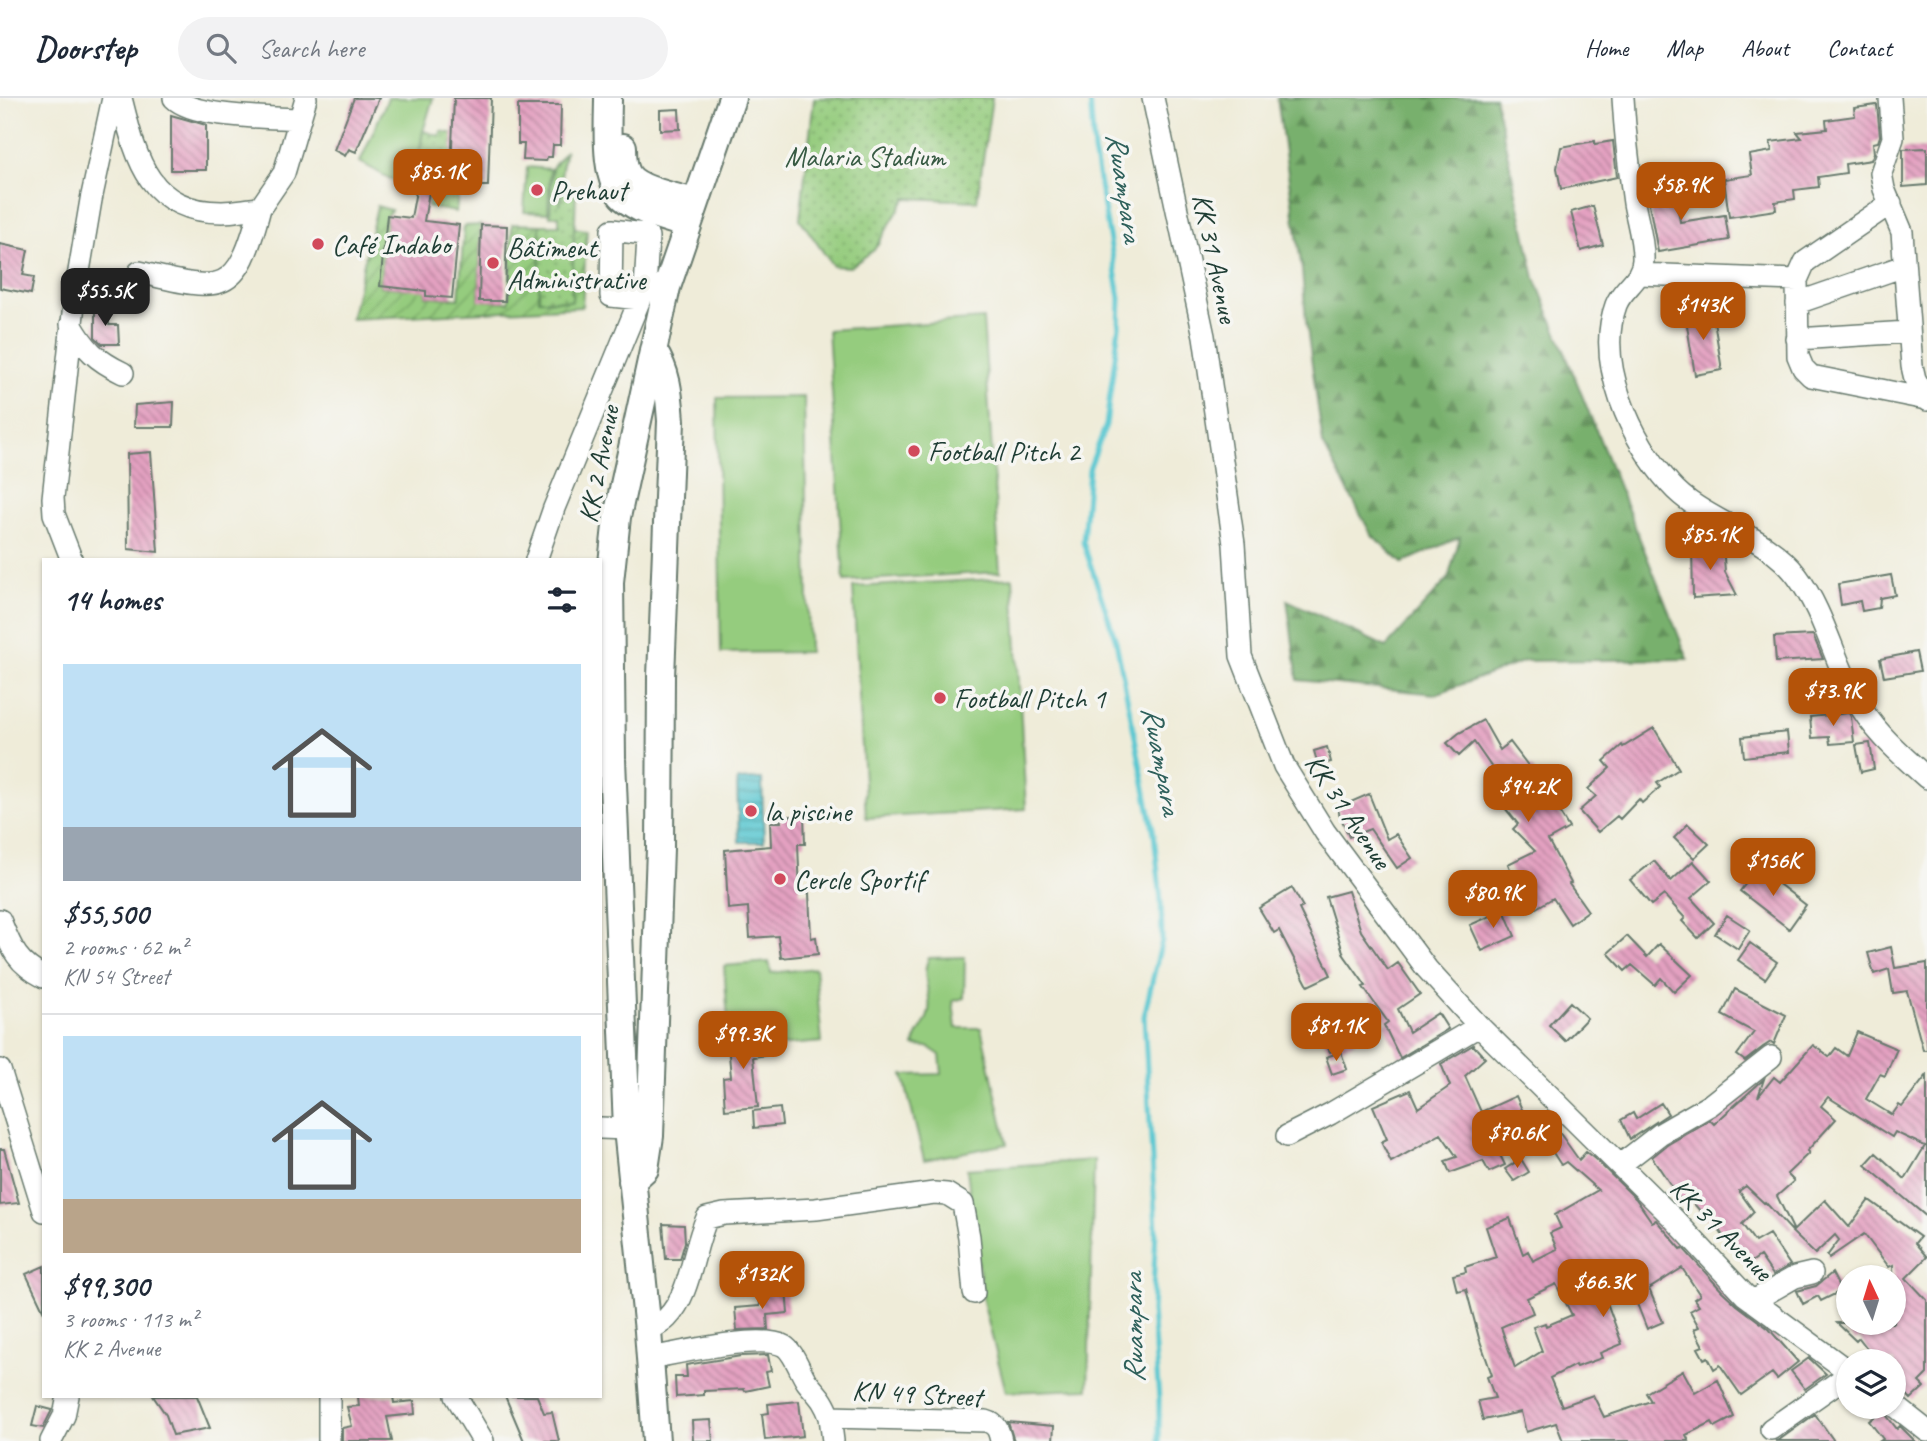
<!DOCTYPE html>
<meta charset="utf-8">
<style>
:root{--surface:#fff;--page:#f2f2f3;--text:#1f2937;--muted:#747a83;--line:#e0e1e3;--accent:#b45309}
body{margin:0;font-family:Caveat,sans-serif;background:var(--page);color:var(--text);height:100vh;display:flex;flex-direction:column;font-size:26px;white-space:nowrap}
*{box-sizing:border-box;margin:0}
p{font-size:23px;color:var(--muted)}
.icon{flex:none;width:38px;height:38px;fill:none;stroke:currentColor;stroke-width:2;stroke-linecap:round;stroke-linejoin:round}
.map{position:relative;flex:1;overflow:hidden}
.drawer{position:absolute;left:42px;top:460px;width:560px;height:840px;display:flex;flex-direction:column;background:var(--surface);border-radius:0px;box-shadow:0 2px 5px #0004}
.drawer>*{flex:none}
.needle{width:46px;rotate:356deg}
.fabs{position:absolute;left:1836px;top:1167px;display:grid;gap:14px}
.fabs a{display:grid;place-items:center;width:70px;height:70px;border-radius:50%;background:var(--surface);box-shadow:0 2px 5px #0004;font-size:35px}
.price{position:absolute;translate:-50% -60px;padding:0 16px;border-radius:14px;background:var(--accent);color:#fff;font-size:23px;line-height:46px;filter:drop-shadow(0 2px 4px #0008)}
.price::after{content:'';position:absolute;left:50%;top:42px;width:21px;height:16px;margin-left:-10px;background:inherit;clip-path:polygon(0 0,100% 0,50% 100%)}
.price.on{background:#222;color:#fff}
ul{padding:0;list-style:none}
li{display:grid;align-content:center;gap:14px;height:371px;padding:0 21px}
li+li{border-top:2px solid var(--line)}
li span{display:grid;place-items:center;height:217px;border-radius:0px;color:#555}
li>.icon{margin-inline-start:auto}
span .icon{width:126px;height:126px;fill:#fffc;stroke-width:1}
li b{font-size:30px}
h2{display:flex;justify-content:space-between;align-items:center;height:84px;padding:0 21px;font-size:30px}
header{display:flex;align-items:center;gap:42px;box-sizing:border-box;height:98px;padding:0 35px;background:var(--surface);border-bottom:2px solid var(--line)}
header strong{font-size:33px}
nav{display:flex;gap:38px;margin-inline-start:auto;font-size:24px}
.search{width:490px;height:63px;background:var(--page);display:flex;align-items:center;gap:18px;box-sizing:border-box;padding:0 24px;border-radius:38px;color:var(--muted);font-size:26px}
.map>svg:first-child{display:block}
</style>
<header>
<strong>Doorstep</strong>
<div class="search"><svg class="icon" aria-label="search" viewBox="0 0 24 24"><circle cx="10" cy="10" r="6"/><path d="M15 15l6 6"/></svg>Search here</div>
<nav><a>Home</a><a>Map</a><a>About</a><a>Contact</a></nav>
</header>
<div class="map">
<svg width="1927" height="1343" viewBox="0 0 1927 1343">
<defs>
<pattern id="forest-firs" width="22" height="20" patternUnits="userSpaceOnUse" patternTransform="scale(1.75)"><rect width="22" height="20" fill="#78b06d"/><path d="M5 1l3.5 6h-7zM16 11l3.5 6h-7z" fill="#62905a"/></pattern>
<pattern id="park-dots" width="8" height="8" patternUnits="userSpaceOnUse" patternTransform="scale(1.75)"><rect width="8" height="8" fill="#95cc7e"/><path d="M2 2h.1M6 6h.1" fill="none" stroke="#79a768" stroke-width="1.8" stroke-linecap="round"/></pattern>
<pattern id="garden-furrows" width="10" height="10" patternUnits="userSpaceOnUse" patternTransform="scale(1.75)"><rect width="10" height="10" fill="#95cc7e"/><path d="M-1 1l2-2M0 10L10 0M9 11l2-2" fill="none" stroke="#79a768"/></pattern>
<pattern id="water-rules" width="6" height="5" patternUnits="userSpaceOnUse" patternTransform="scale(1.75)"><rect width="6" height="5" fill="#5bc8d1"/><path d="M0 2.5h6" fill="none" stroke="#4ba4aa"/></pattern>
<pattern id="building-back-hatch" width="6" height="6" patternUnits="userSpaceOnUse" patternTransform="scale(1.75)"><rect width="6" height="6" fill="#e4a1c1"/><path d="M-1 5l2 2M0 0l6 6M5-1l2 2" fill="none" stroke="#b8849e"/></pattern>
</defs>
<rect width="100%" height="100%" fill="#f6f6f2"/>
<filter id="ink" filterUnits="userSpaceOnUse"><feTurbulence type="fractalNoise" baseFrequency=".0143" numOctaves="2"/><feDisplacementMap in="SourceGraphic" scale="14" xChannelSelector="R" yChannelSelector="G"/><feConvolveMatrix kernelMatrix="1 2 1 2 8 2 1 2 1" color-interpolation-filters="sRGB"/></filter>
<filter id="wash" filterUnits="userSpaceOnUse"><feTurbulence type="fractalNoise" baseFrequency=".00686" numOctaves="4" result="noise"/><feDisplacementMap in="SourceGraphic" scale="28" xChannelSelector="R" yChannelSelector="G"/><feGaussianBlur stdDeviation="1.57" result="paint"/><feColorMatrix in="noise" values="0 0 0 0 0 0 0 0 0 0 0 0 0 0 0 0 0 1.4 0 .05"/><feComposite in="paint" operator="in"/></filter>
<g filter="url(#wash)">
<rect width="100%" height="100%" fill="#efecd9"/>
<path fill="#95cc7e" stroke="#5a8459" stroke-width="2" d="M388,0H433L422,37L414,94L360,64Z
M527,69L550,71L548,115L524,114Z
M983,221L1000,474L844,483L828,232Z
M804,299L809,554L721,555L717,300Z
M1013,480L1026,711L866,720L853,489Z
M965,859L964,900L953,903L956,930H981L1007,1046L924,1062L903,977L942,976L940,957L928,949L914,948C915,935 925,929 928,917C934,899 919,878 929,860Z
M769,864L771,875L815,870L822,944L776,948L774,934L729,937L724,868Z
M1094,1062L1088,1291L1006,1294L983,1203L967,1071Z"/>
<path fill="url(#forest-firs)" stroke="#4c7650" stroke-width="2" d="M1277,0H1495L1535,180L1688,561L1525,563L1436,596L1298,582L1287,502L1386,549L1448,481L1460,439L1402,465L1371,436L1323,346L1306,223L1302,172Z"/>
<path fill="url(#park-dots)" stroke="#5a8459" stroke-width="2" d="M814,0H992L977,103L906,100L874,152L850,169L833,168L800,121Z
M423,33L440,38L441,33L457,37L451,89H459L456,114L427,109L434,69L418,65Z
M566,53L562,70L560,107L563,91L576,92L572,203L539,202L540,127H559V118H550L552,70Z"/>
<path fill="url(#garden-furrows)" stroke="#5a8459" stroke-width="2" d="M377,108L391,112L387,117L380,188L408,191L433,124L426,198L459,201L464,128L481,127L479,202L509,204L512,126L540,127L539,202L572,203L574,130L587,132L582,209L351,221Z"/>
<path fill="url(#water-rules)" stroke="#3d8282" stroke-width="2" d="M762,681L764,744H739L737,682Z"/>
<g fill="none" stroke-linecap="round" stroke-linejoin="round">
<path stroke="#5bc8d1" stroke-width="5" d="M1090,0L1094,53L1120,200L1119,228L1106,327L1089,371L1083,444L1116,543L1154,736L1161,803L1162,842L1144,918L1156,1132L1152,1213L1159,1301V1343"/>
</g>
<g id="blocks">
<path fill="url(#building-back-hatch)" fill-rule="evenodd" d="M354,0H379L356,54L349,51L345,58L334,52Z
M454,0H491L488,88H430L424,123L459,127L452,200L426,198V193L380,188L387,117L411,120L421,66L451,72Z
M518,7H561L560,47H553L552,59H547L546,63L523,62L524,46H518Z
M1877,7L1880,38L1878,44L1873,45L1874,55L1871,62L1845,66L1846,75L1818,79L1819,89L1794,92L1795,101L1775,104L1776,112L1729,119L1724,81L1752,77L1749,57L1772,53L1770,44L1802,40L1797,34L1827,31L1826,22L1855,18L1854,10Z
M679,11L680,31L660,32V12Z
M171,17L206,27V72H171Z
M1595,43V46L1613,43L1617,79L1561,91L1557,70L1561,49Z
M1927,50V87L1903,89V51Z
M1673,79L1680,124L1725,117L1729,142L1658,154L1647,95L1661,92L1658,81Z
M1593,108L1603,147L1581,153L1571,114Z
M481,127L507,128L505,203H479Z
M0,146L28,152L23,177L34,179L31,196L0,190Z
M95,211H109V227H118L119,246H102L95,239Z
M1712,211L1722,272L1695,277L1685,215Z
M174,304L173,329H134L135,307Z
M151,354L158,454L128,451L127,356Z
M1723,445L1725,474L1737,497L1693,500L1692,448Z
M1891,477L1895,497L1880,500L1879,510L1862,513L1860,503L1841,507L1838,486Z
M1813,537L1823,561L1776,564L1774,539Z
M1916,554L1920,573L1884,579L1880,561Z
M1849,615L1851,619L1854,644L1830,646L1829,639L1812,640L1810,619Z
M1483,622L1500,652L1510,644L1530,670L1532,669L1550,704L1552,702L1569,730L1548,742L1571,785L1569,786L1588,813L1570,826L1553,800L1533,812L1517,788L1508,766L1535,753L1513,731L1518,726L1505,710L1515,701L1502,678L1499,680L1474,644L1459,658L1447,645L1459,635Z
M1654,630L1679,671L1657,685L1660,689L1642,705L1639,701L1620,721L1617,718L1598,734L1579,713L1596,698L1588,691L1610,670L1604,663L1622,647L1623,649Z
M1787,634L1789,654L1744,659L1742,639Z
M1870,645L1874,671L1861,674L1856,647Z
M1327,649L1331,664L1318,667L1314,653Z
M1369,696L1387,741L1396,736L1412,760L1397,770L1370,731L1349,739L1337,710Z
M804,717L805,746H798L800,795H809L811,840L816,839L818,856L781,860L778,838L750,840L748,809L728,811L725,752L771,748L770,724H781L780,719Z
M1688,726L1709,746L1694,760L1674,740Z
M1654,763L1671,783L1693,763L1711,783L1691,800L1714,825L1698,840L1682,823L1685,820L1664,797L1651,807L1630,782Z
M1758,770L1806,807L1789,831L1740,793Z
M1292,790L1303,809L1299,811L1331,877L1308,888L1279,832L1274,835L1259,810Z
M1348,793L1361,833L1388,872L1398,865L1420,896L1398,911L1409,934L1438,915L1448,931L1400,960L1384,927L1388,924L1363,889L1366,888L1344,857L1326,799Z
M1504,812L1515,838L1482,853L1470,827Z
M1727,817L1750,832L1738,851L1715,836Z
M1627,838L1647,859L1659,846L1692,877L1674,894L1661,880L1655,887L1632,867L1625,873L1608,855Z
M1750,845L1777,864L1765,881L1738,862Z
M1891,849L1895,870L1927,865V952H1923L1907,893L1893,895L1889,871L1874,876L1868,855Z
M1735,891L1786,917L1774,946L1771,944L1763,949L1745,963L1737,957L1754,934L1722,917Z
M1570,904L1587,920L1565,943L1549,927Z
M1349,927L1355,944L1330,954L1322,939Z
M1857,934L1897,951L1885,978L1880,976L1866,1001L1892,1017L1899,1007L1902,1009L1927,977V1119L1865,1067L1876,1055L1905,1081L1925,1048L1895,1034L1892,1039L1828,999L1821,1008L1836,1021L1807,1053L1809,1055L1787,1076L1794,1083L1777,1098L1793,1131L1791,1132L1765,1104L1764,1105L1746,1088L1739,1093L1754,1114L1742,1126L1755,1144L1769,1136L1790,1167L1773,1177L1760,1158L1747,1167L1727,1140L1725,1141L1710,1118L1707,1121L1689,1100L1682,1104L1652,1059L1667,1047L1710,1022L1714,1026L1764,981L1758,999L1774,979L1780,984L1813,947L1829,959L1836,950L1847,958Z
M766,936L768,957L753,959L758,1009L725,1012L723,980L731,979L728,945H732L731,939Z
M1473,947L1485,960L1465,978L1481,1014L1516,998L1528,1025L1493,1043L1505,1067L1489,1074L1483,1063L1450,1075L1445,1063L1457,1059L1441,1036L1391,1064L1381,1044L1387,1041L1373,1008L1410,992L1418,1010L1450,988L1441,966Z
M1341,954L1347,971L1332,976L1326,959Z
M1661,1005L1668,1016L1630,1041L1621,1022L1633,1015L1636,1021Z
M780,1010L782,1027L754,1030L753,1013Z
M1559,1034L1579,1062L1586,1054L1596,1062L1636,1101L1652,1124L1656,1122L1681,1151L1683,1150L1722,1193L1737,1207L1769,1231L1798,1264L1777,1281L1772,1275L1741,1297L1720,1267L1714,1271L1708,1259L1704,1261L1698,1250L1703,1248L1694,1231L1699,1229L1690,1213L1699,1208L1694,1201L1700,1197L1682,1170L1649,1191L1663,1224L1647,1231L1624,1173L1601,1188L1622,1246L1600,1255L1602,1260L1576,1269L1575,1267L1550,1280L1562,1308L1593,1297L1604,1319L1651,1303L1646,1295L1683,1273L1695,1295L1718,1282L1734,1319L1715,1329L1712,1324L1686,1337L1689,1343H1563L1556,1325L1526,1334L1521,1314L1483,1322L1478,1303L1495,1300L1487,1279L1492,1277L1479,1240L1466,1191L1457,1193L1453,1177L1466,1174L1465,1169L1496,1159L1486,1129L1510,1120L1523,1156L1528,1153L1533,1163L1557,1151L1550,1135L1561,1130L1555,1117L1598,1092L1566,1064L1561,1067L1548,1047V1042ZM1556,1186L1572,1217L1546,1228L1545,1225L1533,1229L1542,1253L1515,1270L1501,1229L1533,1215L1527,1200Z
M0,1051H4L19,1105L0,1107Z
M1521,1061L1529,1074L1514,1083L1505,1071Z
M1825,1102L1849,1129L1869,1102L1920,1139L1915,1145L1927,1159L1906,1180L1927,1202V1276L1919,1284L1924,1289L1911,1301L1894,1283V1264L1877,1263L1859,1240L1856,1243L1837,1225H1894L1893,1167L1889,1169L1864,1136L1829,1160L1827,1158L1839,1142L1835,1137L1815,1156L1792,1134Z
M663,1126L684,1127L685,1144L680,1161H666Z
M44,1168V1214L26,1176Z
M1832,1175L1841,1193L1821,1203L1818,1198L1803,1206L1797,1193L1816,1188Z
M786,1192L788,1215L767,1217L768,1231L737,1232L735,1210L760,1208L759,1194Z
M768,1257L771,1273L766,1274L769,1288L745,1293L744,1291L704,1293V1297L676,1299L675,1279H687L686,1267L741,1258Z
M1809,1260L1826,1276L1805,1291L1791,1273Z
M153,1298H197L210,1330L173,1337L166,1317Z
M358,1298H393L394,1305L414,1303L415,1316L387,1319L392,1343H342V1330L352,1328L347,1309L359,1308Z
M505,1298H537L544,1315L552,1314L559,1343H524Z
M799,1303L803,1338L765,1342L762,1316L769,1315L768,1306Z
M37,1308L52,1312L43,1330L32,1328Z
M1883,1313L1897,1331L1900,1328L1915,1343H1880L1883,1341L1869,1323Z
M1815,1316L1834,1343H1775L1779,1342Z
M711,1322L713,1343H693L692,1323Z
M1008,1324L1054,1328L1053,1343H1014Z"/>
</g>
</g>
<g filter="url(#ink)">
<use href="#blocks" fill-opacity="0" stroke="#687a6e" stroke-width="2"/>
<g fill="none" stroke-linecap="round" stroke-linejoin="round">
<defs>
<path id="minor" d="M121,0C136,59 147,114 222,114C234,114 247,111 260,110L284,75L306,0
M174,0C194,20 269,19 299,21
M1153,0L1204,238L1234,446L1241,558L1284,668L1325,734L1427,871L1479,928L1673,1120L1745,1197L1848,1273
M1623,0C1625,35 1629,70 1634,105C1637,123 1644,144 1643,162C1642,182 1622,190 1616,207C1595,264 1631,343 1670,386C1702,423 1765,435 1797,478C1824,514 1833,560 1854,598C1873,633 1898,654 1927,680
M1890,0L1893,40L1881,75L1884,91L1902,134L1912,268L1915,281L1927,302
M1891,105L1805,164L1797,182L1798,258L1803,270L1811,278L1926,301
M139,174C221,194 237,200 260,110
M1639,176L1797,182
M640,201L611,198L612,132L644,136L648,139L645,191
M1797,205L1904,168
M71,226C85,251 96,262 123,275
M1797,241L1908,234
M71,460L54,416L53,400L75,197L91,102L113,0
M536,462L554,410L640,201C647,188 653,186 667,189
M0,822C11,849 16,865 44,879
M0,972L44,1113
M600,1030L627,1031
M1287,1038L1330,1016L1479,928
M1620,1067L1660,1036L1710,1007L1771,959
M1753,1203L1795,1179L1812,1175
M648,1233C654,1229 662,1225 667,1220C692,1194 692,1152 707,1120L724,1116L816,1111L934,1095L947,1096L963,1106L969,1139L974,1195
M651,1260C678,1255 762,1235 784,1248C794,1254 800,1274 807,1284C818,1298 823,1300 830,1319L986,1323C997,1326 999,1333 1001,1343
M456,1298L483,1343
M1894,1307L1927,1333
M830,1319L833,1343
M1771,1331L1848,1277
M51,1343L64,1318L68,1298
M329,1343V1298"/>
<path id="major" d="M608,0C608,26 603,82 624,100C642,115 667,120 688,127
M623,49C623,57 623,69 628,77C638,92 679,100 696,104
M632,1083L645,1071L650,1038L660,750L661,579L671,323C669,296 668,275 653,252
M656,1343L648,1233L627,1031L612,661L610,484L617,419L667,189L732,0"/>
</defs>
<use href="#minor" stroke="#687a6e" stroke-width="24"/>
<use href="#major" stroke="#687a6e" stroke-width="30"/>
<use href="#minor" stroke="#fff" stroke-width="21"/>
<use href="#major" stroke="#fff" stroke-width="26"/>
</g>
</g>
<g fill="#d1495b" stroke="#f6f6f2" stroke-width="2.5">
<circle cx="537" cy="92" r="7"/>
<circle cx="318" cy="146" r="7"/>
<circle cx="493" cy="165" r="7"/>
<circle cx="914" cy="353" r="7"/>
<circle cx="940" cy="600" r="7"/>
<circle cx="751" cy="713" r="7"/>
<circle cx="780" cy="781" r="7"/>
</g>
<g text-anchor="middle" stroke-width="7" stroke-linejoin="round" paint-order="stroke">
<g font-size="28" fill="#375a43" stroke="#f6f6f2">
<text x="865" y="68">Malaria Stadium</text>
</g>
<g font-size="28" fill="#1f3d34" stroke="#f6f6f2" text-anchor="start">
<text x="551" y="102">Prehaut</text>
<text x="332" y="156">Café Indabo</text>
<text x="507" y="159">Bâtiment<tspan x="507" dy="32">Administrative</tspan></text>
<text x="928" y="363">Football Pitch 2</text>
<text x="954" y="610">Football Pitch 1</text>
<text x="765" y="723">la piscine</text>
<text x="794" y="791">Cercle Sportif</text>
</g>
<g font-size="28" fill="#1f3d34" stroke="#f6f6f2">
<text transform="translate(1216 160) rotate(78)" y="10">KK 31 Avenue</text>
<text transform="translate(598 366) rotate(-79)" y="10">KK 2 Avenue</text>
<text transform="translate(1349 713) rotate(56)" y="10">KK 31 Avenue</text>
<text transform="translate(1722 1131) rotate(45)" y="10">KK 31 Avenue</text>
<text transform="translate(917 1295) rotate(3)" y="10">KN 49 Street</text>
</g>
<g font-size="30" font-style="italic" fill="#2e605b" stroke="#f6f6f2">
<text transform="translate(1125 89) rotate(81)" y="10">Rwampara</text>
<text transform="translate(1162 662) rotate(79)" y="10">Rwampara</text>
<text transform="translate(1133 1230) rotate(-91)" y="10">Rwampara</text>
</g>
</g>
</svg>
<div class="fabs">
<a><svg class="needle" viewBox="-14 -14 28 28"><path d="M0-13l5 13h-10z" fill="#e53935"/><path d="M0 13l5-13h-10z" fill="#747a83"/></svg></a>
<a><svg class="icon" aria-label="layers" viewBox="0 0 24 24"><path d="M12 4l9 5-9 5-9-5zM3 14l9 5 9-5"/></svg></a>
</div>
<b class="price" style="left:438px;top:111px">$85.1K</b>
<b class="price" style="left:1681px;top:124px">$58.9K</b>
<b class="price on" style="left:105px;top:230px">$55.5K</b>
<b class="price" style="left:1703px;top:244px">$143K</b>
<b class="price" style="left:1710px;top:474px">$85.1K</b>
<b class="price" style="left:1833px;top:630px">$73.9K</b>
<b class="price" style="left:1528px;top:726px">$94.2K</b>
<b class="price" style="left:1773px;top:800px">$156K</b>
<b class="price" style="left:1493px;top:832px">$80.9K</b>
<b class="price" style="left:1336px;top:965px">$81.1K</b>
<b class="price" style="left:743px;top:973px">$99.3K</b>
<b class="price" style="left:1517px;top:1072px">$70.6K</b>
<b class="price" style="left:762px;top:1213px">$132K</b>
<b class="price" style="left:1603px;top:1221px">$66.3K</b>
<section class="drawer">
<h2>14 homes<svg class="icon" aria-label="filters" viewBox="0 0 24 24"><path d="M4 7h16M4 17h16"/><circle cx="9" cy="7" r="2"/><circle cx="15" cy="17" r="2"/></svg></h2>
<ul>
<li><span style="background:linear-gradient(#bfe0f5 75%,#9aa5b1 0)"><svg class="icon" aria-label="home" viewBox="0 0 24 24"><path d="M3 11l9-7 9 7M6 9v11h12V9"/></svg></span><div><b>$55,500</b><p>2 rooms · 62 m²</p><p>KN 54 Street</p></div></li>
<li><span style="background:linear-gradient(#bfe0f5 75%,#b9a48a 0)"><svg class="icon" aria-label="home" viewBox="0 0 24 24"><path d="M3 11l9-7 9 7M6 9v11h12V9"/></svg></span><div><b>$99,300</b><p>3 rooms · 113 m²</p><p>KK 2 Avenue</p></div></li>
</ul>
</section>
</div>
